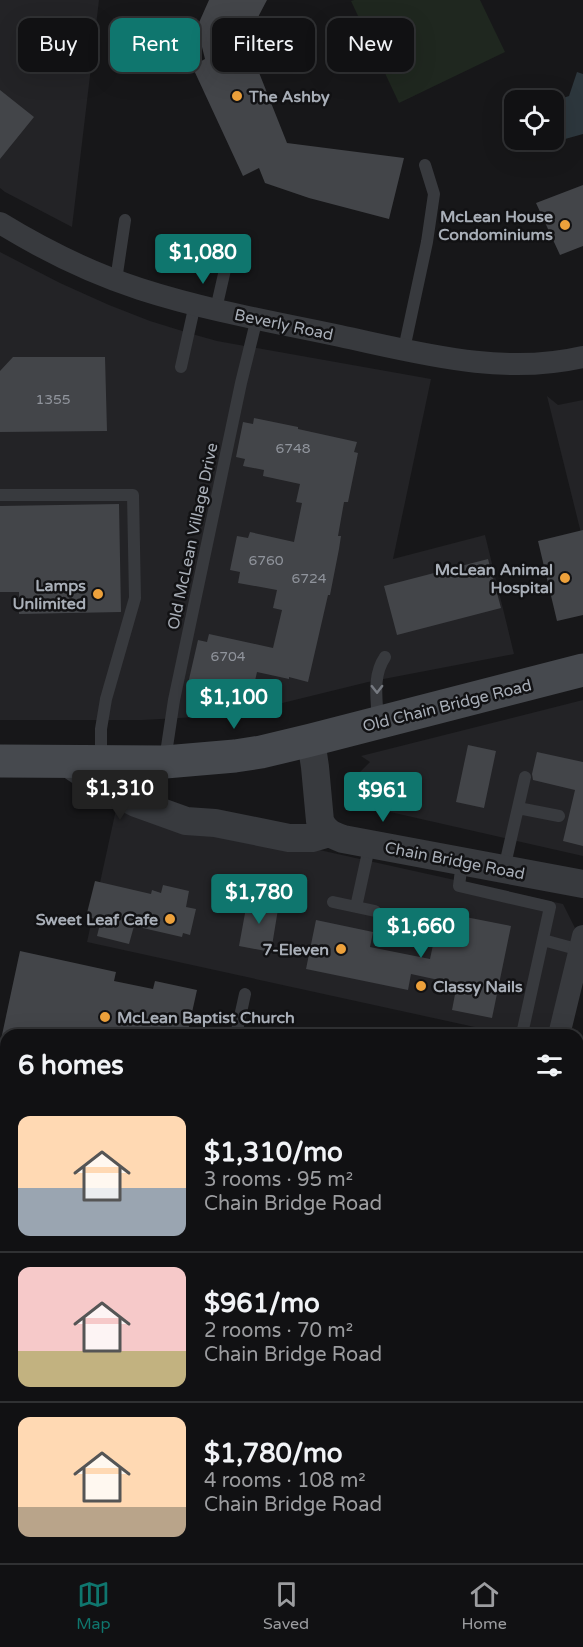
<!DOCTYPE html>
<meta charset="utf-8">
<style>
:root{--surface:#111113;--page:#1a1a1c;--text:#f1f3f6;--muted:#9c9da0;--line:#303133;--accent:#0f766e}
body{margin:0;font-family:"Varela Round",sans-serif;background:var(--page);color:var(--text);height:100vh;display:flex;flex-direction:column;font-size:22px;white-space:nowrap}
*{box-sizing:border-box;margin:0}
p{font-size:20px;color:var(--muted)}
.icon{flex:none;width:33px;height:33px;fill:none;stroke:currentColor;stroke-width:2;stroke-linecap:round;stroke-linejoin:round}
.map{position:relative;flex:1;overflow:hidden}
.drawer{position:absolute;left:0px;top:1029px;width:584px;height:534px;display:flex;flex-direction:column;background:var(--surface);border-radius:18px 18px 0 0;box-shadow:0 6px 24px #0002,0 0 0 2px var(--line)}
.drawer>*{flex:none}
.hud{position:absolute;left:18px;top:18px;width:548px;height:54px;display:flex;gap:12px}
.tools{position:absolute;left:504px;top:90px;display:grid;gap:12px}
.tools a{display:grid;place-items:center;width:60px;height:60px;border-radius:12px;background:var(--surface);box-shadow:0 6px 24px #0002,0 0 0 2px var(--line);font-size:30px}
.price{position:absolute;translate:-50% -51px;padding:0 14px;border-radius:6px;background:var(--accent);color:#fff;font-size:20px;line-height:39px;filter:drop-shadow(0 2px 3px #0008)}
.price::after{content:'';position:absolute;left:50%;top:36px;width:18px;height:14px;margin-left:-9px;background:inherit;clip-path:polygon(0 0,100% 0,50% 100%)}
.price.selected{background:#222;color:#fff}
ul{padding:0;list-style:none}
li{display:flex;align-items:center;gap:18px;height:150px;padding:0 18px}
li+li{border-top:2px solid var(--line)}
li span{display:grid;place-items:center;flex:none;width:168px;height:120px;border-radius:12px;color:#555}
li>.icon{margin-inline-start:auto}
span .icon{width:72px;height:72px;fill:#fffc;stroke-width:1}
li b{font-size:26px}
h2{display:flex;justify-content:space-between;align-items:center;height:72px;padding:0 18px;font-size:26px}
.chip{padding:0 21px;border-radius:12px;background:var(--surface);box-shadow:0 6px 24px #0002,0 0 0 2px var(--line);font-size:21px;line-height:54px}
.chip.selected{background:var(--accent);color:#fff}
.dock{display:flex;justify-content:space-around;align-items:center;height:84px;border-top:2px solid var(--line);background:var(--surface);font-size:16px;color:var(--muted)}
.dock a{display:grid;justify-items:center;gap:3px}
.dock .selected{color:var(--accent)}
.map>svg:first-child{display:block}
</style>
<div class="map">
<svg width="583" height="1563" viewBox="0 0 583 1563">
<rect width="100%" height="100%" fill="#171719"/>
<path fill="#232326" d="M0,0H99L72,227L5,192L0,188Z
M0,252L60,283L109,305L150,321L192,334L217,341L431,379L393,559L485,535L514,654L368,682L262,708L216,716L142,720H0Z
M547,396L558,405L583,400V541Z
M583,700V856L377,809L350,782L370,762L361,756Z
M117,805L563,904L575,928L549,1035H511L87,942Z"/>
<path fill="#1f271f" d="M354,0H480L505,52L399,103L351,1Z"/>
<path fill="#2d373d" d="M577,72L583,74V134L558,141L554,127V101L569,96Z"/>
<path fill="#434549" d="M209,0H267L246,40L287,143L404,158L389,219L309,198L265,183L259,168L243,176L192,66L205,59L197,27Z
M0,90L34,117L0,159Z
M583,185V246L560,255L536,203Z
M13,357H105L107,431L0,432V371Z
M254,418L298,427V429L357,442L354,452L358,453L348,502H344L338,536H341L339,549L330,595H328L308,682L289,677V679L257,672L252,694L242,692L241,700L187,688L198,640L207,642L209,634L273,648L282,610L273,608L277,590L238,583L240,572L230,570L237,536L248,538L250,532L294,542L302,503L296,502L300,484L263,476L264,470L243,466L245,459L236,457L243,422L253,424Z
M119,504L121,612L19,614V592H0V506Z
M583,530V615L557,621L538,541Z
M488,559L501,608L397,635L384,586Z
M468,745L496,751L484,808L456,802Z
M537,752L583,762V846L563,841L575,790L533,780L532,774Z
M95,881L151,894L152,890L161,893L163,885L189,891L186,907L196,909L190,935L183,933L182,937L134,926L129,944L97,936L101,920L86,917Z
M248,897L279,903L271,952L239,946Z
M440,912L511,926L492,1018L452,1010L457,984L411,974L408,990L306,969L316,920L373,932L370,947L430,959Z
M20,951L116,972L114,981L153,989L155,981L197,990L187,1035H2Z"/>
<g fill="none" stroke-linecap="round" stroke-linejoin="round">
<path stroke="#383a3e" stroke-width="12" d="M116,280L125,220
M216,309L230,248
M404,349L427,242L434,194L425,165
M181,367L195,304
M0,495H133L135,598L106,699L101,729V761
M378,722C377,700 372,676 385,657
M165,760L174,700L241,383L257,318
M518,808L559,816
M462,862L459,886L550,907L522,1034
M504,869L525,777
M333,902L375,911
M356,907L370,843
M543,940L580,950
M236,1035L245,994"/>
<path stroke="#383a3e" stroke-width="22" d="M0,223C44,250 91,273 140,289C205,310 273,322 340,336C420,353 502,376 583,357
M559,1035L583,936
M0,1134L6,1136
M578,1267L583,1268
M558,1563L576,1557"/>
<path stroke="#383a3e" stroke-width="28" d="M311,740L315,767L320,821C325,832 332,835 343,839L583,884
M66,762L97,783L136,803L186,821L215,823L289,838H312L329,833"/>
<path stroke="#46494e" stroke-width="33" d="M0,761L165,762L235,756L261,752L311,740L583,670"/>
</g>
<defs><path id="oneway-chevron" d="M-2-3.5L2.5 0L-2 3.5" fill="none" stroke-width="1.6" stroke-linecap="round" stroke-linejoin="round" transform="scale(1.5)"/></defs>
<use stroke="#767a81" href="#oneway-chevron" transform="translate(377 689) rotate(89)"/>
<g fill="#eda13b" stroke="#121214" stroke-width="2">
<circle cx="237" cy="96" r="6"/>
<circle cx="565" cy="225" r="6"/>
<circle cx="565" cy="578" r="6"/>
<circle cx="98" cy="594" r="6"/>
<circle cx="170" cy="919" r="6"/>
<circle cx="341" cy="949" r="6"/>
<circle cx="421" cy="986" r="6"/>
<circle cx="105" cy="1017" r="6"/>
</g>
<g text-anchor="middle" stroke-width="5" stroke-linejoin="round" paint-order="stroke">
<g font-size="14" fill="#90949c">
<text x="53" y="404">1355</text>
<text x="293" y="453">6748</text>
<text x="266" y="565">6760</text>
<text x="309" y="583">6724</text>
<text x="228" y="661">6704</text>
</g>
<g font-size="16" font-weight="bold" fill="#a9afb8" stroke="#121214" text-anchor="end">
<text x="249" y="102" text-anchor="start">The Ashby</text>
<text x="553" y="222">McLean House<tspan x="553" dy="18">Condominiums</tspan></text>
<text x="553" y="575">McLean Animal<tspan x="553" dy="18">Hospital</tspan></text>
<text x="86" y="591">Lamps<tspan x="86" dy="18">Unlimited</tspan></text>
<text x="158" y="925">Sweet Leaf Cafe</text>
<text x="329" y="955">7-Eleven</text>
<text x="433" y="992" text-anchor="start">Classy Nails</text>
<text x="117" y="1023" text-anchor="start">McLean Baptist Church</text>
</g>
<g font-size="16" fill="#a9afb8" stroke="#121214">
<text transform="translate(284 324) rotate(12)" y="6">Beverly Road</text>
<text transform="translate(192 536) rotate(-78)" y="6">Old McLean Village Drive</text>
<text transform="translate(447 705) rotate(-14)" y="6">Old Chain Bridge Road</text>
<text transform="translate(455 860) rotate(11)" y="6">Chain Bridge Road</text>
</g>
</g>
</svg>
<div class="tools">
<a><svg class="icon" aria-label="locate" viewBox="0 0 24 24"><circle cx="12" cy="12" r="6"/><path d="M12 2v4M12 18v4M2 12h4M18 12h4"/></svg></a>
</div>
<b class="price" style="left:203px;top:285px">$1,080</b>
<b class="price" style="left:234px;top:730px">$1,100</b>
<b class="price selected" style="left:120px;top:821px">$1,310</b>
<b class="price" style="left:383px;top:823px">$961</b>
<b class="price" style="left:259px;top:925px">$1,780</b>
<b class="price" style="left:421px;top:959px">$1,660</b>
<div class="hud">
<a class="chip">Buy</a>
<a class="chip selected">Rent</a>
<a class="chip">Filters</a>
<a class="chip">New</a>
</div>
<section class="drawer">
<h2>6 homes<svg class="icon" aria-label="filters" viewBox="0 0 24 24"><path d="M4 7h16M4 17h16"/><circle cx="9" cy="7" r="2"/><circle cx="15" cy="17" r="2"/></svg></h2>
<ul>
<li><span style="background:linear-gradient(#ffd9b3 60%,#9aa5b1 0)"><svg class="icon" aria-label="home" viewBox="0 0 24 24"><path d="M3 11l9-7 9 7M6 9v11h12V9"/></svg></span><div><b>$1,310/mo</b><p>3 rooms · 95 m²</p><p>Chain Bridge Road</p></div></li>
<li><span style="background:linear-gradient(#f6c9c9 70%,#c2b280 0)"><svg class="icon" aria-label="home" viewBox="0 0 24 24"><path d="M3 11l9-7 9 7M6 9v11h12V9"/></svg></span><div><b>$961/mo</b><p>2 rooms · 70 m²</p><p>Chain Bridge Road</p></div></li>
<li><span style="background:linear-gradient(#ffd9b3 75%,#b9a48a 0)"><svg class="icon" aria-label="home" viewBox="0 0 24 24"><path d="M3 11l9-7 9 7M6 9v11h12V9"/></svg></span><div><b>$1,780/mo</b><p>4 rooms · 108 m²</p><p>Chain Bridge Road</p></div></li>
</ul>
</section>
</div>
<nav class="dock">
<a class="selected"><svg class="icon" aria-label="map" viewBox="0 0 24 24"><path d="M3 6l6-2 6 2 6-2v14l-6 2-6-2-6 2zM9 4v14M15 6v14"/></svg>Map</a>
<a><svg class="icon" aria-label="saved" viewBox="0 0 24 24"><path d="M7 4h10v16l-5-4-5 4z"/></svg>Saved</a>
<a><svg class="icon" aria-label="home" viewBox="0 0 24 24"><path d="M3 11l9-7 9 7M6 9v11h12V9"/></svg>Home</a>
</nav>
